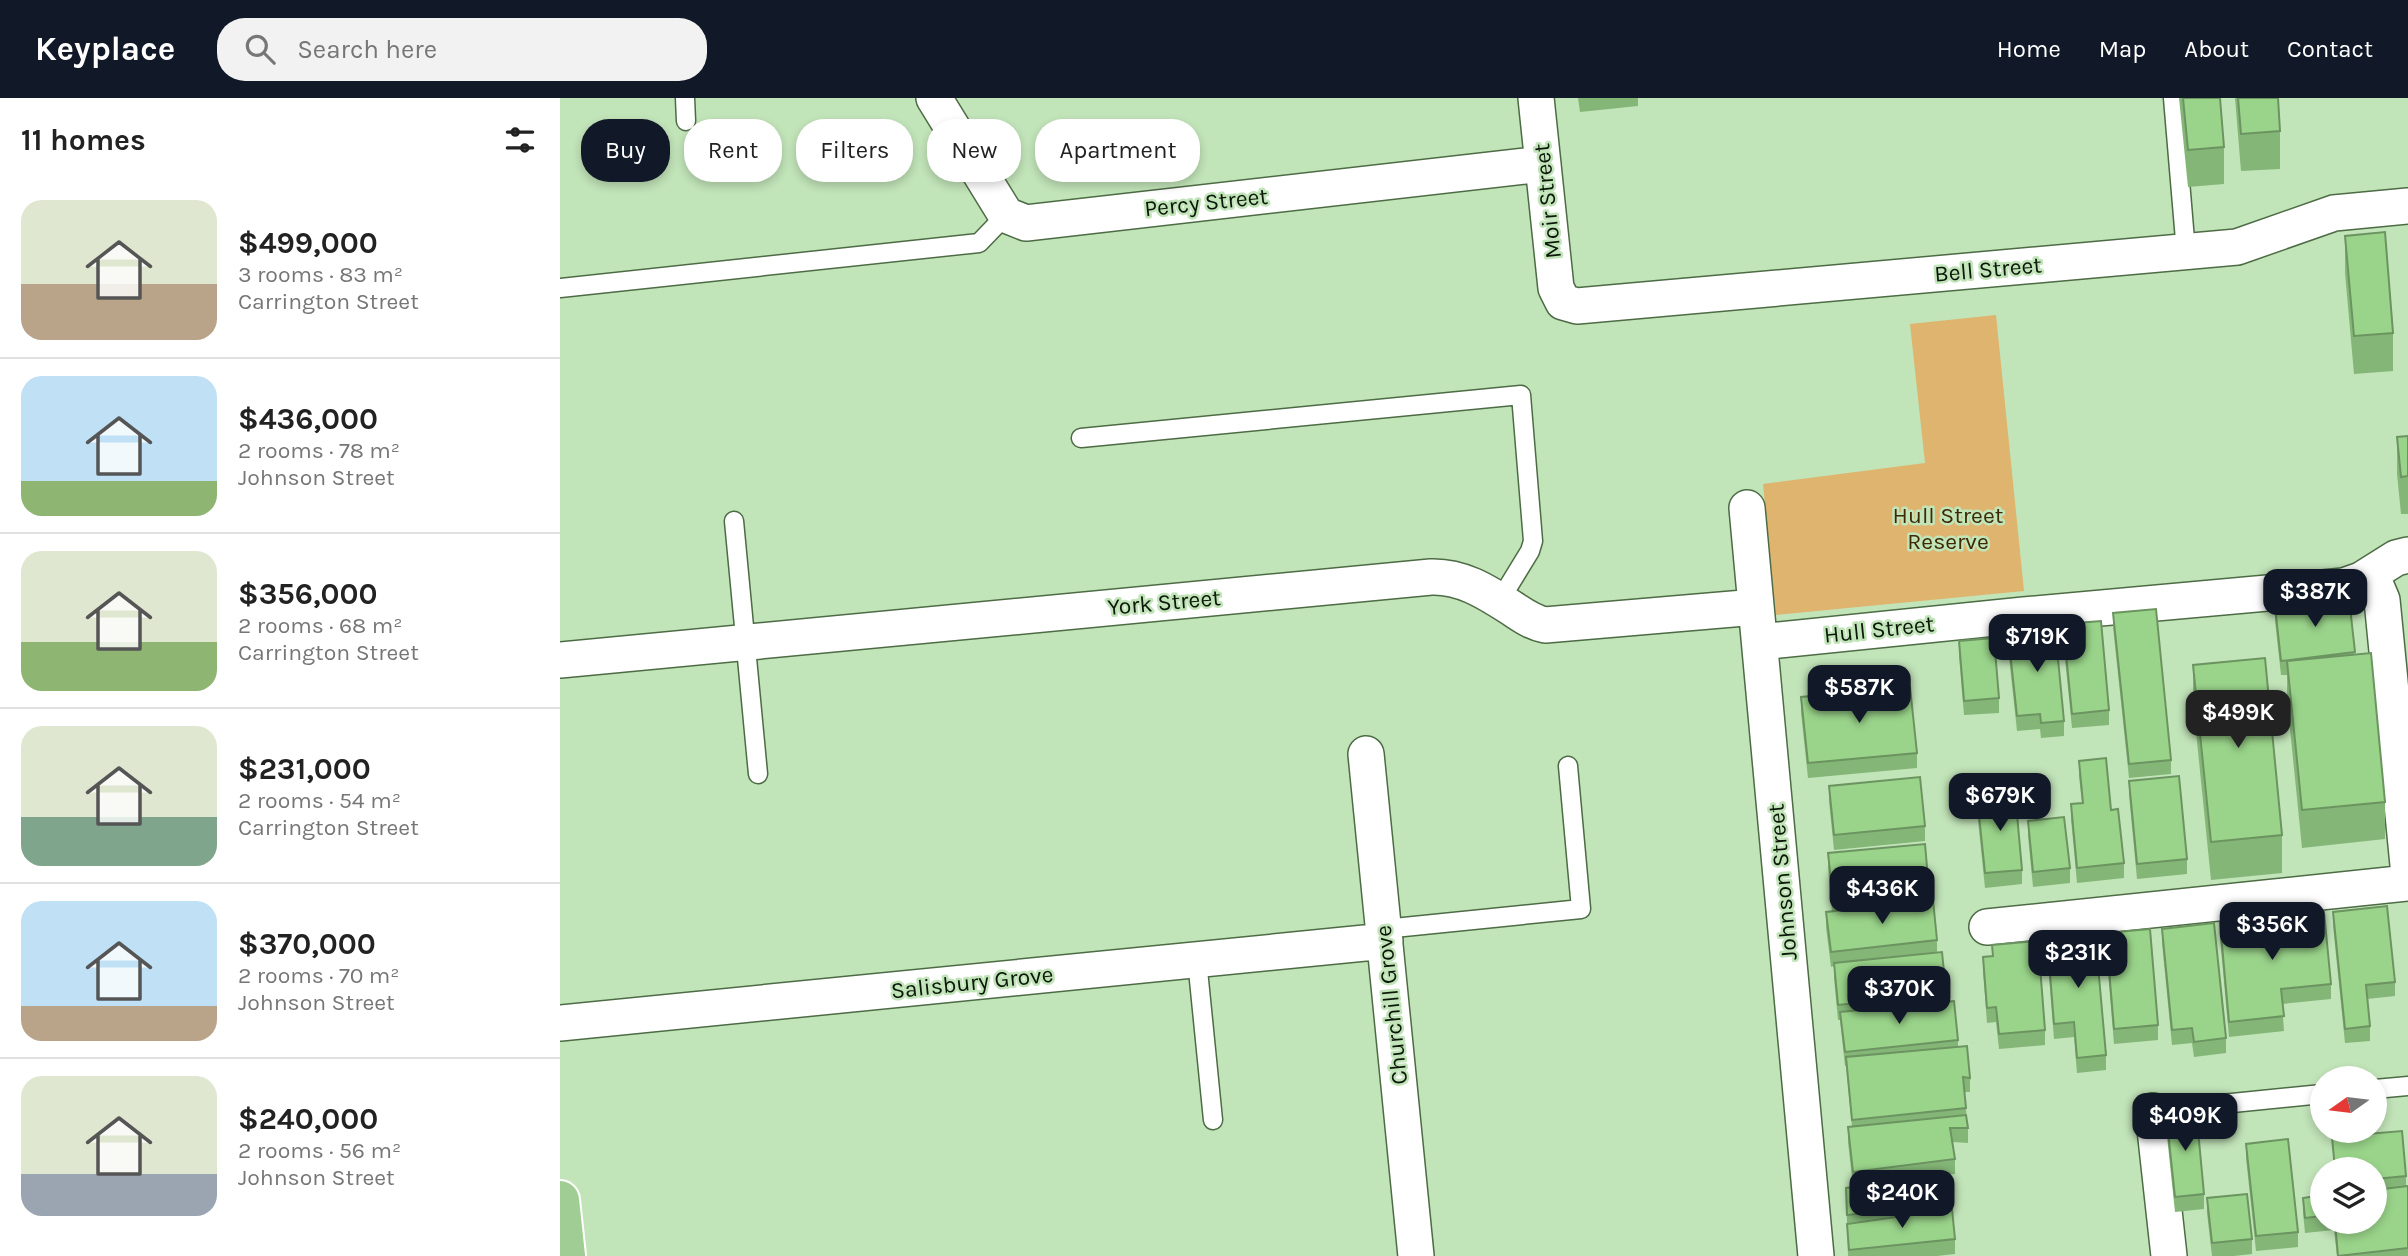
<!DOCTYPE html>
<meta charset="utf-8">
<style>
:root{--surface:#fff;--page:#f2f2f2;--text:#222;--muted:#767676;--line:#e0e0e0;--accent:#111827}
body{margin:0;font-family:Karla,sans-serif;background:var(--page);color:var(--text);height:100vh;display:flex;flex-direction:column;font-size:26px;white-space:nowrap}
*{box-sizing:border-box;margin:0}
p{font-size:23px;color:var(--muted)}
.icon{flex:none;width:38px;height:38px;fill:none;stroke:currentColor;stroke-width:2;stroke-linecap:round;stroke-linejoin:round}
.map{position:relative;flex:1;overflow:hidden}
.panel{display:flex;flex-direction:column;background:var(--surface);width:560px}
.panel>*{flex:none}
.top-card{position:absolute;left:21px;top:21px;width:665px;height:63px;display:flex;gap:14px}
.needle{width:46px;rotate:256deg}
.tools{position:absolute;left:1750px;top:968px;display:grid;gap:14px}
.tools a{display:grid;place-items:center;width:77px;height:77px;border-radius:50%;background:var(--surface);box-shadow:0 4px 10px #0003;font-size:35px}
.price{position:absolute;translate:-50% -60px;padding:0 16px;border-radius:14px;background:var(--accent);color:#fff;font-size:23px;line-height:46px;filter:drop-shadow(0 2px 4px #0008)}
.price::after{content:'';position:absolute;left:50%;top:42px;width:21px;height:16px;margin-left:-10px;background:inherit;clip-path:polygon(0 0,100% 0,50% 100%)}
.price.on{background:#222;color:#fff}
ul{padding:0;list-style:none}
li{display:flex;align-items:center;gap:21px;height:175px;padding:0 21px}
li+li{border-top:2px solid var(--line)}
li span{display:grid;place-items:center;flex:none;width:196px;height:140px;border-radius:21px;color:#555}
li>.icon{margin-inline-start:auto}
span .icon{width:84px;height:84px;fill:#fffc;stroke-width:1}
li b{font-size:30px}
h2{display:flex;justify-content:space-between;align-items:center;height:84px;padding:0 21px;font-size:30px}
.pill{padding:0 24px;border-radius:28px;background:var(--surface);box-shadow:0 4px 10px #0003;font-size:24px;line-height:63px}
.pill.on{background:var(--accent);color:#fff}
header{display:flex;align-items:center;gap:42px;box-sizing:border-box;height:98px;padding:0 35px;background:var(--accent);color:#fff}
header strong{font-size:33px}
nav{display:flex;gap:38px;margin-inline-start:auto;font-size:24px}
.search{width:490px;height:63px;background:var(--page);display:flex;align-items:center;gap:18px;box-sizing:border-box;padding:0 24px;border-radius:28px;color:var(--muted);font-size:26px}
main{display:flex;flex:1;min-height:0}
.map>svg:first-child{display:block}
</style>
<header>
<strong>Keyplace</strong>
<div class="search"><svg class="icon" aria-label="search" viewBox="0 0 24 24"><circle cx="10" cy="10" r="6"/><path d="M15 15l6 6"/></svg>Search here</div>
<nav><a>Home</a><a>Map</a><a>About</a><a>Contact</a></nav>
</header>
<main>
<section class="panel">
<h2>11 homes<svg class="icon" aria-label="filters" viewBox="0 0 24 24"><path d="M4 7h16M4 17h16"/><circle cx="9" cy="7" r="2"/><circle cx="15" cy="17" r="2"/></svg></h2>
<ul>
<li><span style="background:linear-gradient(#dfe7d0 60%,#b9a48a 0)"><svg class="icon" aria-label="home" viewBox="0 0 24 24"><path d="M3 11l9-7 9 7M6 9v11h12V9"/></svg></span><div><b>$499,000</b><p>3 rooms · 83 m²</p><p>Carrington Street</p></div></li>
<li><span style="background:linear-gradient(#bfe0f5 75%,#8fb573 0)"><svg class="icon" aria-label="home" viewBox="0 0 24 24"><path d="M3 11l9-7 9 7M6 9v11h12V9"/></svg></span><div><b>$436,000</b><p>2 rooms · 78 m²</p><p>Johnson Street</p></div></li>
<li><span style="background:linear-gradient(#dfe7d0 65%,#8fb573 0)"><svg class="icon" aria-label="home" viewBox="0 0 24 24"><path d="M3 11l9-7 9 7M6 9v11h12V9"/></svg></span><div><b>$356,000</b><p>2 rooms · 68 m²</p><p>Carrington Street</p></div></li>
<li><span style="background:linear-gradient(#dfe7d0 65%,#7fa58c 0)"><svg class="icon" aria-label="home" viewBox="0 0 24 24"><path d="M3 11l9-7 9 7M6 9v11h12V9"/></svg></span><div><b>$231,000</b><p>2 rooms · 54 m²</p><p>Carrington Street</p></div></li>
<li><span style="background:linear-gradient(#bfe0f5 75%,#b9a48a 0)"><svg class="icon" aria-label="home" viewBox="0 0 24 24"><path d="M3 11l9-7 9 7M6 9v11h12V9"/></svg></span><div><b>$370,000</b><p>2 rooms · 70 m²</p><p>Johnson Street</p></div></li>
<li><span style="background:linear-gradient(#dfe7d0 70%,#9aa5b1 0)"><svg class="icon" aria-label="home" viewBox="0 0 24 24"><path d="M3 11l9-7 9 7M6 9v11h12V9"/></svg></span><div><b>$240,000</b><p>2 rooms · 56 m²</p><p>Johnson Street</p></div></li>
</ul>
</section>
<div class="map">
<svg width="1848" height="1158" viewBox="0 0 1848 1158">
<rect width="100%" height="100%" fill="#c2e4b9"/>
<path fill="#deb46e" d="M1436,217L1464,493L1216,517L1203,386L1365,365L1350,226Z"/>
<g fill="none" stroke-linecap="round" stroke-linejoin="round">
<defs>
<path id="lane" d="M125,0L126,23
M1613,0L1626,154
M0,190L419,145L446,117
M521,340L961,297L973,443L970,453L940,502
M174,423L198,676
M824,831L1021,811L1008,668
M637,862L653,1022
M1815,991L1848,988
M1593,1013L1762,996"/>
<path id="street" d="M374,0L446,117L466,125L983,66
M976,0L996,190L1003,204L1017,208L1677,149L1774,115L1848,108
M1187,410L1256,1158
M1811,476L1822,502L1848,767
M1200,544L1464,517L1784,488L1801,482L1836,460L1848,457
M0,562L871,479C901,478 925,493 950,509C961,516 971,524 985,527L1196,509
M806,656L856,1158
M1427,829L1848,785
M0,925L825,843
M1593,1013L1609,1158"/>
<path id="primary" d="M0,1102L6,1158"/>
</defs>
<use href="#lane" stroke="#4d6b45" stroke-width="21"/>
<use href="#street" stroke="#4d6b45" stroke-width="38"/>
<use href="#primary" stroke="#fff" stroke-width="42"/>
<use href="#lane" stroke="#fff" stroke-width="18"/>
<use href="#street" stroke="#fff" stroke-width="35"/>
<use href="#primary" stroke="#a0cd93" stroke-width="38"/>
</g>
<path fill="#84b677" d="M1018,0H1078V8L1020,14Z
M1619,0H1660L1664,49V86L1628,89Z
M1675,0H1718L1720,33V71L1681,73Z
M1785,138L1833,235V273L1794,276L1785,175Z
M1848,338V416H1841L1837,376V339Z
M1789,500L1795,557L1825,704V741L1742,750L1727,601V577H1721L1715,523V508Z
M1553,515L1611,662V676L1569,680L1553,529Z
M1503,526L1549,612V627L1512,630L1503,541Z
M1448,535L1504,623V638L1481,640L1480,631L1457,633L1448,550Z
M1399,543L1439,600V615L1404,617L1399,558Z
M1633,567L1722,737V775L1651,782L1633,604Z
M1241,599L1357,655V670L1248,680L1241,614Z
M1519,663L1564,765V780L1517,785L1511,721V706L1522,705L1519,678Z
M1569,683L1627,761V776L1577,781L1569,697Z
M1269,688L1365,728V743L1274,752L1269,703Z
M1417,698L1462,772V786L1425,790L1417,713Z
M1468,723L1510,770V785L1473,789L1468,738Z
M1268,755L1369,792V803L1377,842V855L1384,874V889L1373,890L1374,905L1398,942V949L1410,980V994H1404L1408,1030V1045L1393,1044L1395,1061V1076L1293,1089L1288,1044V1029H1292L1286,968H1285L1280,922H1278L1274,880V868L1271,869L1266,829V814H1272L1268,770Z
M1773,814L1835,884V898L1807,901L1810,928V943L1785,945L1773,828Z
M1660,825L1771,886V901L1722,906L1724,933L1669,939L1660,840Z
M1602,831L1666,940V955L1634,959L1632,945L1612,947L1602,845Z
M1546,835L1598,927V942L1554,946L1546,850Z
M1487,838L1546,957V972L1517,975L1514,939L1494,941L1487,853Z
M1432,847L1485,932V947L1439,951L1436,924L1427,925L1423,873V859L1432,858Z
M1606,1014L1644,1096V1111L1615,1114L1606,1029Z
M1772,1039L1846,1078V1088H1848V1158H1777L1774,1132L1745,1135L1743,1114V1100L1762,1097V1124H1815V1071H1774Z
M1686,1046L1738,1134V1149L1696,1153L1686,1060Z
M1369,1080L1370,1114L1395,1141V1156L1377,1158H1288L1286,1090Z
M1647,1100L1692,1141V1156L1674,1158H1652L1647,1115Z"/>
<path fill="#9ad48a" stroke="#6c9461" stroke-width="2" d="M1623,0H1660L1664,49L1628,52Z
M1678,0H1718L1720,33L1681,36Z
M1825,134L1833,235L1794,238L1785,138Z
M1848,338V378L1841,379L1837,339Z
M1789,500L1795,554L1721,563L1715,508Z
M1596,511L1611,662L1569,666L1553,515Z
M1541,523L1549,612L1512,616L1503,526Z
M1495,530L1504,623L1481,625L1480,616L1457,618L1448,535Z
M1434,540L1439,600L1404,603L1399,543Z
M1811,555L1825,704L1742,712L1727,563Z
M1705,560L1722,737L1651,744L1633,567Z
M1350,589L1357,655L1248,665L1241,599Z
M1546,660L1551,712L1558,711L1564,765L1517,770L1511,706L1523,705L1519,663Z
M1619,678L1627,761L1577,766L1569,683Z
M1360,679L1365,728L1274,737L1269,688Z
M1455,694L1462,772L1425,775L1417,698Z
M1504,719L1510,770L1473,774L1468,723Z
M1365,746L1369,792L1273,801L1268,755Z
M1373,802L1377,842L1271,854L1266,814Z
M1827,808L1835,884L1806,887L1810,928L1785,931L1773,814Z
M1764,814L1771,886L1721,891L1724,918L1669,924L1660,825Z
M1654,825L1666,940L1634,944L1632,930L1612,932L1602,831Z
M1590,831L1598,927L1554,931L1546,835Z
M1535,834L1546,957L1517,960L1514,924L1494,926L1487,838Z
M1478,843L1485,932L1439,936L1436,909L1427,910L1423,859L1433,858L1432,847Z
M1382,854L1384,874L1372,875L1374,897L1278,907L1274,865Z
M1394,903L1398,942L1285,954L1280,914Z
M1407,948L1410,980L1403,979L1406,1010L1292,1022L1286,959Z
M1636,1011L1644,1096L1615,1099L1606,1014Z
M1406,1017L1408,1030H1390L1395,1061L1293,1074L1288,1029Z
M1842,1033L1846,1078L1815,1081V1071H1775L1772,1039Z
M1728,1041L1738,1134L1696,1138L1686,1046Z
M1369,1080L1370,1108L1287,1117L1286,1090Z
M1848,1088V1150L1778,1158L1775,1124H1815V1092Z
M1687,1096L1692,1141L1652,1145L1647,1100Z
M1762,1097V1118L1745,1120L1743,1100Z
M1392,1111L1395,1141L1289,1152L1287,1126Z"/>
<g text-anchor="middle" stroke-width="5" stroke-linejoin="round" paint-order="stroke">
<g font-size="23" fill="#0b1708" stroke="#c2e4b9">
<text transform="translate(987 103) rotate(-96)" y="8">Moir Street</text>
<text transform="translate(646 104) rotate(-6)" y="8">Percy Street</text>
<text transform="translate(1428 171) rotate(-5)" y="8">Bell Street</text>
<text transform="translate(604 504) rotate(-5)" y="8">York Street</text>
<text transform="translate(1319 531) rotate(-6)" y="8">Hull Street</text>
<text transform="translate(1222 784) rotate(-95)" y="8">Johnson Street</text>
<text transform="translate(412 884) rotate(-6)" y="8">Salisbury Grove</text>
<text transform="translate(831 907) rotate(-96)" y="8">Churchill Grove</text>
</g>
<g font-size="23" fill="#3d2903" stroke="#c2e4b9">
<text x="1388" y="425">Hull Street<tspan x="1388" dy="26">Reserve</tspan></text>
</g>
</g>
</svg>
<div class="tools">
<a><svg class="needle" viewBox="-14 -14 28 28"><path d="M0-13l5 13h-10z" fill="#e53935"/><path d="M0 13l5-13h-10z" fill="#767676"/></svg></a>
<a><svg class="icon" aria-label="layers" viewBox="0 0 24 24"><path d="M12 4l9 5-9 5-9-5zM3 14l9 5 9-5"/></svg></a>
</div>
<b class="price" style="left:1755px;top:531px">$387K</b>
<b class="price" style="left:1477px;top:576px">$719K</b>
<b class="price" style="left:1299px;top:627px">$587K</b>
<b class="price on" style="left:1678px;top:652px">$499K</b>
<b class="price" style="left:1440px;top:735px">$679K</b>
<b class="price" style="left:1322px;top:828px">$436K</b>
<b class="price" style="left:1712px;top:864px">$356K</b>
<b class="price" style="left:1518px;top:892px">$231K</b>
<b class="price" style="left:1339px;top:928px">$370K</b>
<b class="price" style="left:1625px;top:1055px">$409K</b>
<b class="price" style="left:1342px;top:1132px">$240K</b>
<div class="top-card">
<a class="pill on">Buy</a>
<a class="pill">Rent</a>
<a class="pill">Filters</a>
<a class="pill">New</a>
<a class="pill">Apartment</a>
</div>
</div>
</main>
